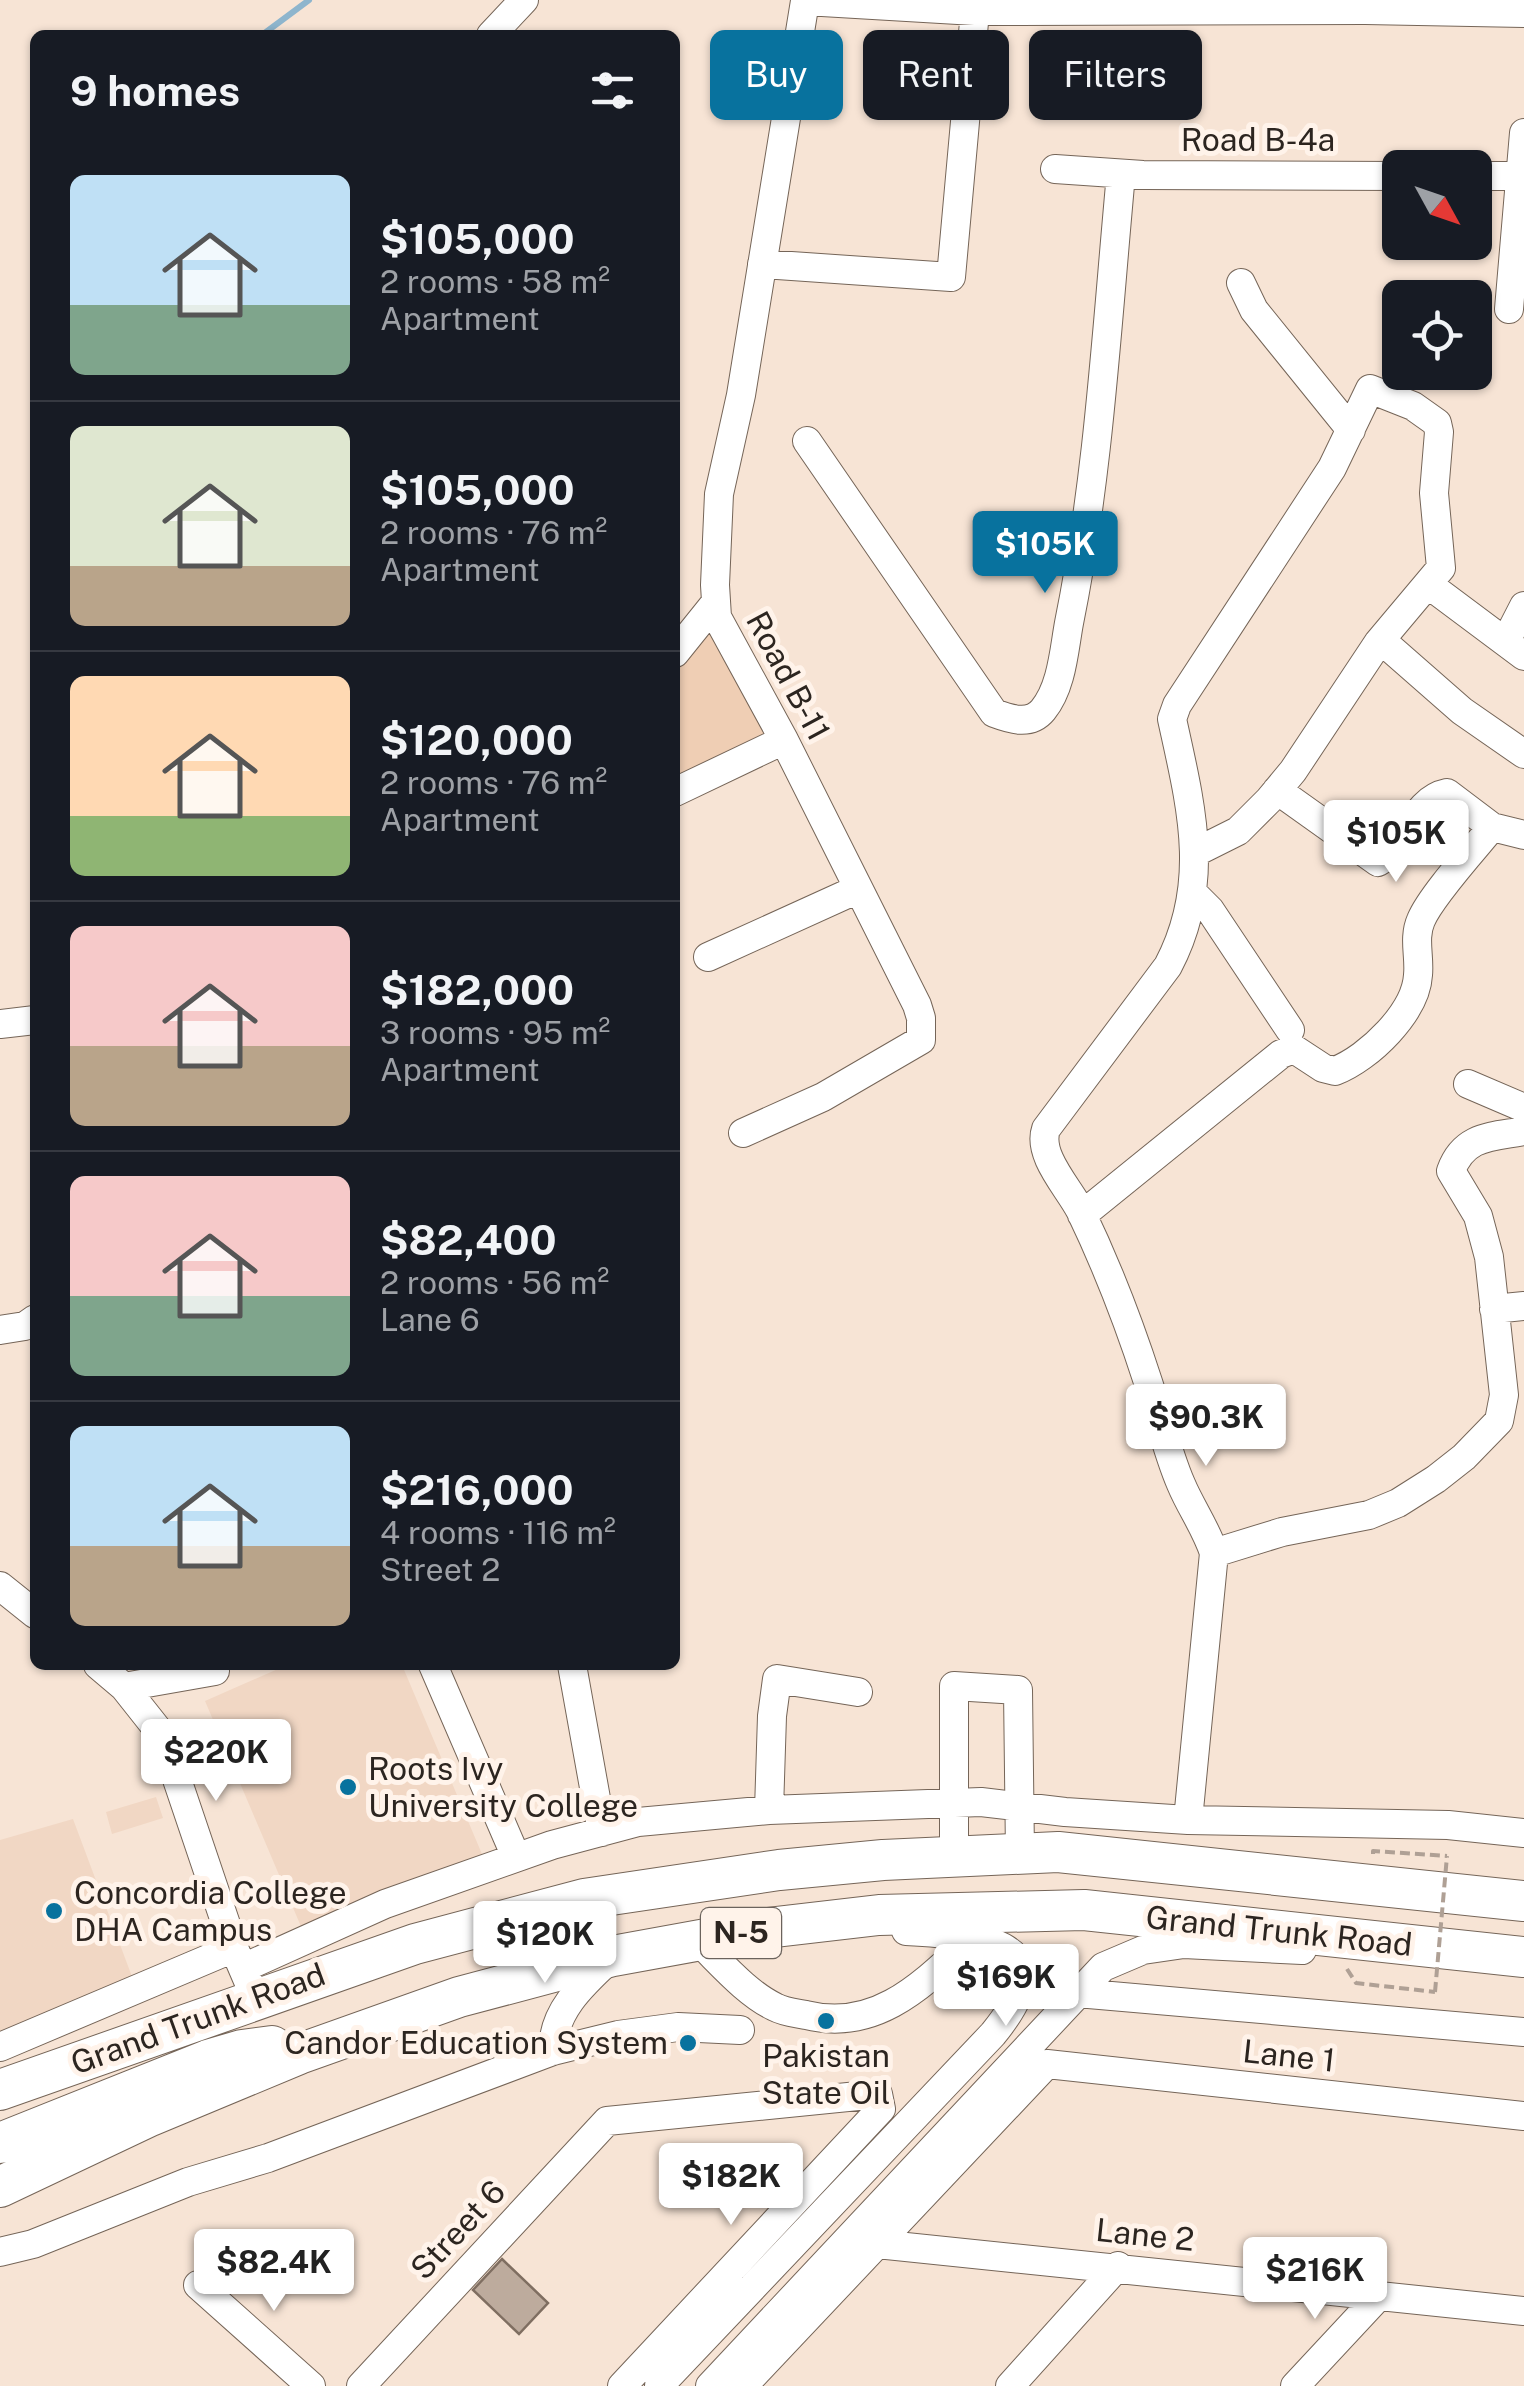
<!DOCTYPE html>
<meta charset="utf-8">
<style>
:root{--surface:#171b24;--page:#20242c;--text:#f1f3f6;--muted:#9ea1a6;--line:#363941;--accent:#08729e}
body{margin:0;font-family:"Public Sans",sans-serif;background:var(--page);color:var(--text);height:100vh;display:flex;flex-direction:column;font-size:38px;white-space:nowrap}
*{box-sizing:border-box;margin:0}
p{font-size:32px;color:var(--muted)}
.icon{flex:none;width:55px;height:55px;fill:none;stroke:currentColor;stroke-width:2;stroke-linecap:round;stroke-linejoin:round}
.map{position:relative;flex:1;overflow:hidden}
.details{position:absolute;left:30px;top:30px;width:650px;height:1640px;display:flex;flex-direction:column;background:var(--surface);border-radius:15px;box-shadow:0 2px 8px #0004}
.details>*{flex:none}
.top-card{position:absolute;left:710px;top:30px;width:662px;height:90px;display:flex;gap:20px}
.needle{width:65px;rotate:130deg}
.fabs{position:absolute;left:1382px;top:150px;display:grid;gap:20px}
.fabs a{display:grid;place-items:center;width:110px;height:110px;border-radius:15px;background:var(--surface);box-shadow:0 2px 8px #0004;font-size:50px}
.price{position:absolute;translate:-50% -85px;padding:0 22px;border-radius:10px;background:#fff;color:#222;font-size:32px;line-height:65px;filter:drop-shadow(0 2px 5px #0008)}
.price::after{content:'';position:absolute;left:50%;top:60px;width:30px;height:22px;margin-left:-15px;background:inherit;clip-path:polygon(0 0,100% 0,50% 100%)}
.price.selected{background:var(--accent);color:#fff}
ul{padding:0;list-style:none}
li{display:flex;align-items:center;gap:30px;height:250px;padding:0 40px}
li+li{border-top:2px solid var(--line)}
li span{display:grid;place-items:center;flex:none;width:280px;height:200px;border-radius:15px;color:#555}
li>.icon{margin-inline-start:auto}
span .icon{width:120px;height:120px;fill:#fffc;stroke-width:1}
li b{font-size:42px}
h2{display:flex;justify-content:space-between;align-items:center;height:120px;padding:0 40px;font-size:42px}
.chip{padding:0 35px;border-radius:15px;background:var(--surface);box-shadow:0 2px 8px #0004;font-size:35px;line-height:90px}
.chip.selected{background:var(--accent);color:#fff}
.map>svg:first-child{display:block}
</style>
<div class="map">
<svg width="1524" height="2386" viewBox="0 0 1524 2386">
<rect width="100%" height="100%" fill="#f7e4d5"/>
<path fill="#f1d7c4" d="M287,1665H402L490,1873L311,1950L205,1701Z
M156,1797L163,1818L112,1834L106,1812Z
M73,1819L134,1982L0,2038V1840Z"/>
<path fill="#efceb4" d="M715,606L779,738L675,788V658Z"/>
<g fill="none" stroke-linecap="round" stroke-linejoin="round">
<path stroke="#8eb5cd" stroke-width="6" d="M262,35L309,0"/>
</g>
<path fill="#bdab9d" stroke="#7f6e61" stroke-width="2.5" d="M502,2259L548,2303L519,2334L473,2290Z"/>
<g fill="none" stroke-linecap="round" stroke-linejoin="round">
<defs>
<path id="minor" d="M491,35L524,0
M1055,169L1143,175L1400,176
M1475,176H1524
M762,264L951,277L976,0
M1241,283L1254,310L1351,430
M1509,309L1524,133
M807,441L994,713C1010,719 1030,726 1043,710C1062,687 1064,650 1069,623C1099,475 1107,323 1121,174
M1429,585L1524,656
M1381,640L1462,711L1524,754
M1506,641L1524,606
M675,653L716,602
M1277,790L1378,862C1408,846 1412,800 1447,793L1492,827L1524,835
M675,792L784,740
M1193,893L1210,910L1290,1030
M708,957L858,889
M0,1024L35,1020
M1468,1084L1524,1108
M743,1133L823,1097L921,1040V1018L917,1005L784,740L717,617L715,585L719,494L741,395L805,1L975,11L1365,10L1524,13
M1082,1215L1281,1054L1294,1049L1323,1068L1335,1071C1369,1058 1416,1012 1418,975C1420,957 1413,938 1421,920C1431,896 1474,849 1492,827
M1494,1309L1524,1306
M0,1330L25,1326L35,1319
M1214,1553L1282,1532L1369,1515L1398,1503L1436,1479L1464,1457L1499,1421L1504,1395L1489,1257L1478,1216L1451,1171C1464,1135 1492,1137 1524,1131
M0,1586L35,1614
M98,1665L124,1687L162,1735L234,1948L249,1983
M433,1665L516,1857
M572,1665L602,1832
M124,1687L215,1671
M769,1810L772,1716L777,1679L858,1692
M1188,1820L1214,1553C1206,1528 1191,1508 1181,1484C1167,1452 1159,1415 1148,1382C1129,1323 1107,1266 1080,1210C1068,1187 1037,1155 1046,1129L1168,966C1212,883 1191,806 1172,719L1177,705L1332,468L1370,389L1413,406L1437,423L1439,432L1434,493L1441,568L1378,643L1293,771L1269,800L1238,831L1194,853
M954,1857V1686L1018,1690L1020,1854
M698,1941C721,1963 746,1993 775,2007C784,2012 796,2013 806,2015C878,2033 925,1982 974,1937
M243,1968L385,1904L552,1845L638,1822L769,1810L981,1802L1065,1812L1188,1820L1448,1825L1524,1833
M1077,1993L1524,2032
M0,2047L234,1948
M553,2051C552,2011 584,1983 612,1957
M877,2244L1524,2311
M0,2252L33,2244L188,2182L268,2158L553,2051L618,2035L678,2027L740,2030
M198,2285L311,2386
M361,2386L607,2121L878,2094L881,2109L622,2386
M659,2386L993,2034C1069,1941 980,1935 906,1931
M710,2386L1103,1967L1143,1950L1184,1944L1302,1950
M743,2386L1047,2064L1524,2116
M1010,2386L1118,2266
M1295,2386L1377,2298"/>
<path id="highway" d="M0,2090L415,1944L584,1899L779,1870L883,1860L1058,1852L1524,1901
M0,2143L208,2060L242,2050L272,2046
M0,2187L150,2116L299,2054L459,1997L613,1956L767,1928L879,1915L1084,1910L1524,1957"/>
</defs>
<use href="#minor" stroke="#756558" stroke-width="30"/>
<use href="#highway" stroke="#756558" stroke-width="42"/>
<path stroke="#afa095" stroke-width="4" stroke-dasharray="10 5" stroke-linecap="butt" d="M1373,1854V1851L1447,1856
M1347,1969L1356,1983L1435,1992"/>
<use href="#minor" stroke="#fff" stroke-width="28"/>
<use href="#highway" stroke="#fff" stroke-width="40"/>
<path stroke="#afa095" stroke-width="4" stroke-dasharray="10 5" stroke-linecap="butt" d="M1435,1992L1447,1856"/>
</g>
<g fill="#08729e" stroke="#fff3ea" stroke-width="4">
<circle cx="348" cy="1787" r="10"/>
<circle cx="54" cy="1911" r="10"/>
<circle cx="826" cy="2021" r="10"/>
<circle cx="688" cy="2043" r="10"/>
</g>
<g text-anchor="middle" stroke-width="10" stroke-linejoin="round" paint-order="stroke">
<rect fill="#fff3ea" stroke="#6b635d" stroke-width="2.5" x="701" y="1908" width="80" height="50" rx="8"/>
<g font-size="30" font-weight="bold" fill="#2c2520">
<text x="741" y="1943">N-5</text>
</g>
<g font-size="32" fill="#2c2520" stroke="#fff3ea">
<text x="1258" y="151">Road B-4a</text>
<text transform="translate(788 676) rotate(62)" y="11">Road B-11</text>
<text transform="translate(1279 1931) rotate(6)" y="11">Grand Trunk Road</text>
<text transform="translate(198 2019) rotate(-20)" y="11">Grand Trunk Road</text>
<text transform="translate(1289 2056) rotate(6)" y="11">Lane 1</text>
<text transform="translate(458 2230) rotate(-47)" y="11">Street 6</text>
<text transform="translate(1145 2235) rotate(6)" y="11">Lane 2</text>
</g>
<g font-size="32" fill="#2c2520" stroke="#fff3ea" text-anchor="start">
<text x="368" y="1780">Roots Ivy<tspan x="368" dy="37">University College</tspan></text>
<text x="74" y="1904">Concordia College<tspan x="74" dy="37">DHA Campus</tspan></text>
<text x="668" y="2054" text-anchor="end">Candor Education System</text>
<text x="826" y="2067" text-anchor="middle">Pakistan<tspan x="826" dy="37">State Oil</tspan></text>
</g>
</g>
</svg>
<div class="fabs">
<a><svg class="needle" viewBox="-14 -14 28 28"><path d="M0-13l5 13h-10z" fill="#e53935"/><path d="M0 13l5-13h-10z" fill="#9ea1a6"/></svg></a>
<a><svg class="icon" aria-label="locate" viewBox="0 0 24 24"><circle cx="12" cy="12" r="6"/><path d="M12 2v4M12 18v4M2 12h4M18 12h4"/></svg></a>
</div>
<b class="price selected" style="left:1045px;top:596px">$105K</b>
<b class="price" style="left:1396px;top:885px">$105K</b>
<b class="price" style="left:1206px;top:1469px">$90.3K</b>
<b class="price" style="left:216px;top:1804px">$220K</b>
<b class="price" style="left:545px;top:1986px">$120K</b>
<b class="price" style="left:1006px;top:2029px">$169K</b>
<b class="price" style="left:731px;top:2228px">$182K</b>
<b class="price" style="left:274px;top:2314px">$82.4K</b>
<b class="price" style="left:1315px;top:2322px">$216K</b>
<div class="top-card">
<a class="chip selected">Buy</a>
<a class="chip">Rent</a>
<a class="chip">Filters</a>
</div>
<section class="details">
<h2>9 homes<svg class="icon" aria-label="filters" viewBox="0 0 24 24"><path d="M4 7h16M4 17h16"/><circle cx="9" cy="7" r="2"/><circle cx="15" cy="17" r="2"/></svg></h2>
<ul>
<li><span style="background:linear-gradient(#bfe0f5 65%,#7fa58c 0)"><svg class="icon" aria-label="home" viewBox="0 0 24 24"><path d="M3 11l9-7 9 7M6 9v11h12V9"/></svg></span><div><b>$105,000</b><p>2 rooms · 58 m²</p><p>Apartment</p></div></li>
<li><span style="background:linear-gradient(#dfe7d0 70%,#b9a48a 0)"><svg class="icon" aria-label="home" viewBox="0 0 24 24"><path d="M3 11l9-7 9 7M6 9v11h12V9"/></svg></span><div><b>$105,000</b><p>2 rooms · 76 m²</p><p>Apartment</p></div></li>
<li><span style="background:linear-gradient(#ffd9b3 70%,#8fb573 0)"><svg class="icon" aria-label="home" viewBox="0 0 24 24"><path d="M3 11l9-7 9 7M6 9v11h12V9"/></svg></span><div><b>$120,000</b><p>2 rooms · 76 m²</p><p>Apartment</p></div></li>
<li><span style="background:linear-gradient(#f6c9c9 60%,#b9a48a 0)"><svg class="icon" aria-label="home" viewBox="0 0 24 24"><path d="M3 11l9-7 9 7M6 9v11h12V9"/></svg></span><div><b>$182,000</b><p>3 rooms · 95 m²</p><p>Apartment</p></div></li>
<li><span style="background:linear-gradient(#f6c9c9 60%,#7fa58c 0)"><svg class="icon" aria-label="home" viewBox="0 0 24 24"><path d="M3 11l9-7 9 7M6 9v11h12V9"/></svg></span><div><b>$82,400</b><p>2 rooms · 56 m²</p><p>Lane 6</p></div></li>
<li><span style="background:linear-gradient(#bfe0f5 60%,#b9a48a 0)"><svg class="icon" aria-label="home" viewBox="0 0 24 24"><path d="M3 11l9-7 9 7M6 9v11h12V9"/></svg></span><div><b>$216,000</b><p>4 rooms · 116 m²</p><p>Street 2</p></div></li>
</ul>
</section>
</div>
